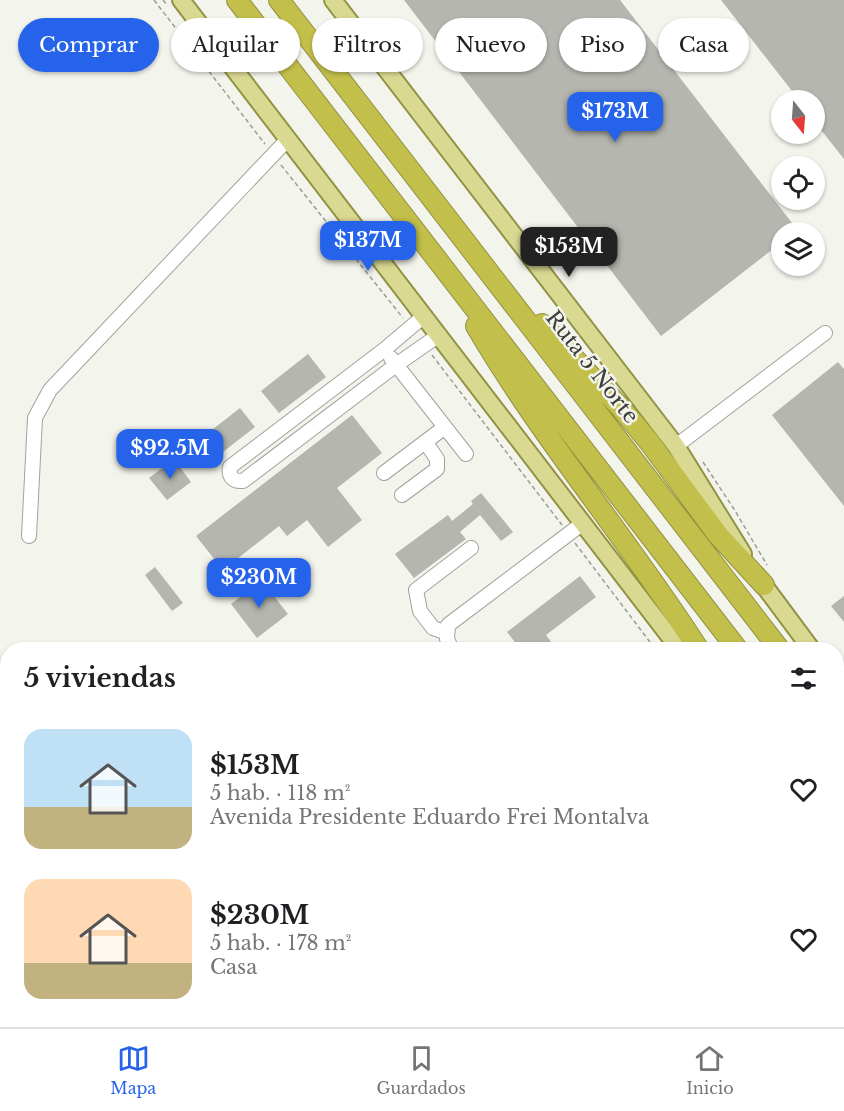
<!DOCTYPE html>
<html lang="es">
<meta charset="utf-8">
<style>
:root{--surface:#fff;--page:#f6f6f6;--text:#202124;--muted:#757577;--line:#e0e0e0;--accent:#2563eb}
body{margin:0;font-family:"Libre Baskerville",serif;background:var(--page);color:var(--text);height:100vh;display:flex;flex-direction:column;font-size:22px;white-space:nowrap}
*{box-sizing:border-box;margin:0}
p{font-size:20px;color:var(--muted)}
.icon{flex:none;width:33px;height:33px;fill:none;stroke:currentColor;stroke-width:2;stroke-linecap:round;stroke-linejoin:round}
.map{position:relative;flex:1;overflow:hidden}
.side{position:absolute;left:0px;top:642px;width:844px;height:386px;display:flex;flex-direction:column;background:var(--surface);border-radius:24px 24px 0 0;box-shadow:0 2px 4px #0004}
.side>*{flex:none}
.guide{position:absolute;left:18px;top:18px;width:808px;height:54px;display:flex;gap:12px}
.needle{width:39px;rotate:163deg}
.controls{position:absolute;left:771px;top:90px;display:grid;gap:12px}
.controls a{display:grid;place-items:center;width:54px;height:54px;border-radius:50%;background:var(--surface);box-shadow:0 2px 4px #0004;font-size:30px}
.price{position:absolute;translate:-50% -51px;padding:0 14px;border-radius:12px;background:var(--accent);color:#fff;font-size:20px;line-height:39px;filter:drop-shadow(0 2px 3px #0008)}
.price::after{content:'';position:absolute;left:50%;top:36px;width:18px;height:14px;margin-left:-9px;background:inherit;clip-path:polygon(0 0,100% 0,50% 100%)}
.price.current{background:#222;color:#fff}
ul{padding:0;list-style:none}
li{display:flex;align-items:center;gap:18px;height:150px;padding:0 24px}
li span{display:grid;place-items:center;flex:none;width:168px;height:120px;border-radius:18px;color:#555}
li>.icon{margin-inline-start:auto}
span .icon{width:72px;height:72px;fill:#fffc;stroke-width:1}
li b{font-size:26px}
h2{display:flex;justify-content:space-between;align-items:center;height:72px;padding:0 24px;font-size:26px}
.chip{padding:0 21px;border-radius:27px;background:var(--surface);box-shadow:0 2px 4px #0004;font-size:21px;line-height:54px}
.chip.current{background:var(--accent);color:#fff}
.tab-bar{display:flex;justify-content:space-around;align-items:center;height:84px;border-top:2px solid var(--line);background:var(--surface);font-size:16px;color:var(--muted)}
.tab-bar a{display:grid;justify-items:center;gap:3px}
.tab-bar .current{color:var(--accent)}
.map>svg:first-child{display:block}
</style>
<div class="map">
<svg width="844" height="1027" viewBox="0 0 844 1027">
<rect width="100%" height="100%" fill="#f3f4ec"/>
<path fill="#c4c482" d="M39,1020H140L147,1027H32Z"/>
<g fill="none" stroke-linecap="round" stroke-linejoin="round">
<path stroke="#dcdb7f" stroke-width="3" d="M0,677L8,675
M837,1003L844,1004"/>
</g>
<path fill="#b5b6af" d="M404,0H620L799,232H782V242L661,336Z
M721,0H844V159L814,121V100H799Z
M308,354L326,377L279,413L261,391Z
M838,362L844,369V506L772,415Z
M240,408L255,427L223,452L208,433Z
M352,415L382,453L337,488L362,520L328,547L307,520L287,536L279,526L223,570L196,536Z
M174,459L191,482L167,500L149,478Z
M481,493L513,532L501,541L480,515L460,532L466,539L414,578L395,554L448,515L452,521L473,504L471,501Z
M155,567L183,603L172,611L145,575Z
M580,576L596,597L546,635L557,650H521L507,632Z
M262,581L288,614L257,638L231,604Z
M844,596V622L831,606Z"/>
<g fill="none" stroke-linecap="round" stroke-linejoin="round">
<defs>
<path id="minor" d="M424,316L385,349L230,467C228,476 233,482 243,481L396,365L439,335
M391,358L466,454
M676,446L825,333
M384,473L445,427
M402,495L437,469V459L426,443
M29,536L35,418L50,390L288,139
M447,633L433,628L420,611L416,590L471,548
M452,650L447,639L448,625L583,523
M0,718L8,715
M0,984L8,992
M150,1020L157,1027
M746,1020L772,1027
M303,1027L310,1020
M331,1027L338,1020"/>
<path id="major" d="M181,0L680,650
M333,0L676,446L743,554
M757,576L812,650
M837,682L844,691
M837,849L844,858"/>
<path id="highway" d="M237,0L738,650
M279,0L780,650
M542,324L621,408L650,443L718,535L764,585
M476,326C542,439 628,539 699,650
M837,723L844,733
M837,778L844,787"/>
</defs>
<use href="#minor" stroke="#a2a39c" stroke-width="16"/>
<use href="#major" stroke="#939244" stroke-width="20"/>
<use href="#highway" stroke="#939244" stroke-width="22"/>
<path stroke="#9c9d97" stroke-width="1.5" stroke-dasharray="4.5 3" stroke-linecap="butt" d="M154,0L265,144
M163,0L168,6
M281,165L403,318
M432,355L562,525
M703,462L734,509L767,565
M575,543L656,650
M825,644L829,650
M837,660L844,669
M837,871L844,879
M837,878L844,886"/>
<use href="#minor" stroke="#fff" stroke-width="14"/>
<use href="#major" stroke="#dad992" stroke-width="16"/>
<use href="#highway" stroke="#c2bf4a" stroke-width="20"/>
</g>
<g text-anchor="middle" stroke-width="5" stroke-linejoin="round" paint-order="stroke">
<g font-size="21" fill="#3d3d3a" stroke="#f3f4ec">
<text transform="translate(592 367) rotate(52)" y="7">Ruta 5 Norte</text>
</g>
</g>
</svg>
<div class="controls">
<a><svg class="needle" viewBox="-14 -14 28 28"><path d="M0-13l5 13h-10z" fill="#e53935"/><path d="M0 13l5-13h-10z" fill="#757577"/></svg></a>
<a><svg class="icon" aria-label="locate" viewBox="0 0 24 24"><circle cx="12" cy="12" r="6"/><path d="M12 2v4M12 18v4M2 12h4M18 12h4"/></svg></a>
<a><svg class="icon" aria-label="layers" viewBox="0 0 24 24"><path d="M12 4l9 5-9 5-9-5zM3 14l9 5 9-5"/></svg></a>
</div>
<b class="price" style="left:615px;top:143px">$173M</b>
<b class="price" style="left:368px;top:272px">$137M</b>
<b class="price current" style="left:569px;top:278px">$153M</b>
<b class="price" style="left:170px;top:480px">$92.5M</b>
<b class="price" style="left:259px;top:609px">$230M</b>
<div class="guide">
<a class="chip current">Comprar</a>
<a class="chip">Alquilar</a>
<a class="chip">Filtros</a>
<a class="chip">Nuevo</a>
<a class="chip">Piso</a>
<a class="chip">Casa</a>
</div>
<section class="side">
<h2>5 viviendas<svg class="icon" aria-label="filters" viewBox="0 0 24 24"><path d="M4 7h16M4 17h16"/><circle cx="9" cy="7" r="2"/><circle cx="15" cy="17" r="2"/></svg></h2>
<ul>
<li><span style="background:linear-gradient(#bfe0f5 65%,#c2b280 0)"><svg class="icon" aria-label="home" viewBox="0 0 24 24"><path d="M3 11l9-7 9 7M6 9v11h12V9"/></svg></span><div><b>$153M</b><p>5 hab. · 118 m²</p><p>Avenida Presidente Eduardo Frei Montalva</p></div><svg class="icon" aria-label="heart" viewBox="0 0 24 24"><path d="M12 20l-8-8c-3-5 5-10 8-4 3-6 11-1 8 4z"/></svg></li>
<li><span style="background:linear-gradient(#ffd9b3 70%,#c2b280 0)"><svg class="icon" aria-label="home" viewBox="0 0 24 24"><path d="M3 11l9-7 9 7M6 9v11h12V9"/></svg></span><div><b>$230M</b><p>5 hab. · 178 m²</p><p>Casa</p></div><svg class="icon" aria-label="heart" viewBox="0 0 24 24"><path d="M12 20l-8-8c-3-5 5-10 8-4 3-6 11-1 8 4z"/></svg></li>
</ul>
</section>
</div>
<nav class="tab-bar">
<a class="current"><svg class="icon" aria-label="map" viewBox="0 0 24 24"><path d="M3 6l6-2 6 2 6-2v14l-6 2-6-2-6 2zM9 4v14M15 6v14"/></svg>Mapa</a>
<a><svg class="icon" aria-label="saved" viewBox="0 0 24 24"><path d="M7 4h10v16l-5-4-5 4z"/></svg>Guardados</a>
<a><svg class="icon" aria-label="home" viewBox="0 0 24 24"><path d="M3 11l9-7 9 7M6 9v11h12V9"/></svg>Inicio</a>
</nav>
